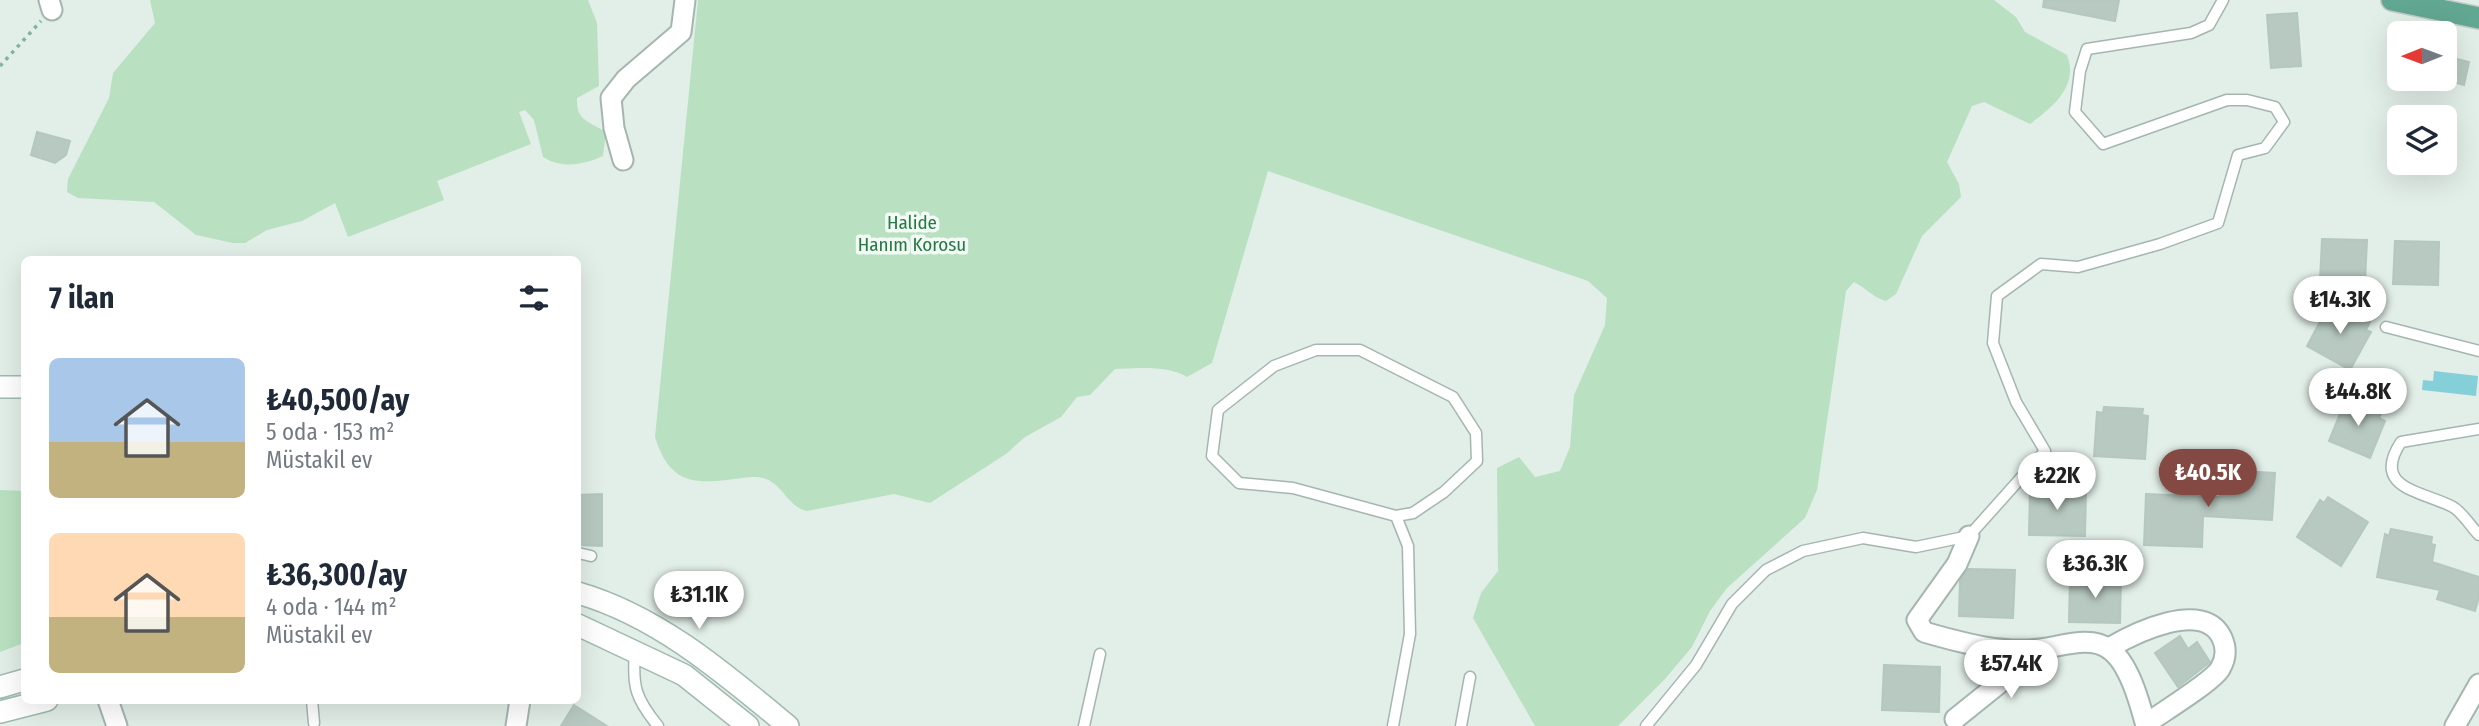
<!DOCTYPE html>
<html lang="tr">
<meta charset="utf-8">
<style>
:root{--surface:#fff;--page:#f2f2f3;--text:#1f2937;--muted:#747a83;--accent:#844942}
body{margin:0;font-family:"Fira Sans Condensed",sans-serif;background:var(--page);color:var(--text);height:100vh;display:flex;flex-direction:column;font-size:26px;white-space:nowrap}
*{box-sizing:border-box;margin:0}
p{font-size:23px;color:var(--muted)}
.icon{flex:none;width:38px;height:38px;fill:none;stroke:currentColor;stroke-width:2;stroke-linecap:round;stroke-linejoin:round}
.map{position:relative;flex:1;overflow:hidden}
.drawer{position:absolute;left:21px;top:256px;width:560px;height:448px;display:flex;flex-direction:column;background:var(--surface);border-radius:10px;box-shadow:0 7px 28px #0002}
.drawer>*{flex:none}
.needle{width:46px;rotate:269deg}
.buttons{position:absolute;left:2387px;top:21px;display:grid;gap:14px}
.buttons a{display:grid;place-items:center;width:70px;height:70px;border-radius:10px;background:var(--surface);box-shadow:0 7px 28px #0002;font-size:35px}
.price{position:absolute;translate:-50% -60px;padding:0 16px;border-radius:24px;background:#fff;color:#222;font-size:23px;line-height:46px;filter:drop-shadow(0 2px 4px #0008)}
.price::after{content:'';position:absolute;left:50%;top:42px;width:21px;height:16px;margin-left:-10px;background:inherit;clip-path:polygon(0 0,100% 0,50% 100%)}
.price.current{background:var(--accent);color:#fff}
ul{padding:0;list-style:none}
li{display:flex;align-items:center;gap:21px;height:175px;padding:0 28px}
li span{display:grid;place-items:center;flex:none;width:196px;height:140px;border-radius:10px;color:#555}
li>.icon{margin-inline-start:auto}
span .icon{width:84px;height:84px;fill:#fffc;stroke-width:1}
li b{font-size:30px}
h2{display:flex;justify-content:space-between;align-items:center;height:84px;padding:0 28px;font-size:30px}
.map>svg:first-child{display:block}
</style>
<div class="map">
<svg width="2479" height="726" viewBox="0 0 2479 726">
<rect width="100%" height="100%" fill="#e2eee8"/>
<path fill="#b9e1c1" d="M150,0H588L597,23L599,86L577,98C576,121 589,121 606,132L603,156C583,165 562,169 543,157L534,120L525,110L519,112L531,144L437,181L444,200L348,237L335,203L302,221L267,230L245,243H233L196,235L154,202L78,198L67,192L68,179L109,98L113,73L155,23Z
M698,0H1994L2016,17L2025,32L2067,55C2079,86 2053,107 2030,124L1984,102L1972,106L1947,162L1959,184L1961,197L1922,236L1896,294L1886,301C1872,297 1866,288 1854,282L1846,291L1817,490L1805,518L1727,588L1710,611L1692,647L1665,679L1618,726H1535L1473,618L1481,593L1498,571L1497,468L1519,457L1535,477L1560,471L1570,447L1574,395L1605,325L1607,298L1588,281L1268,171L1212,363L1187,377C1168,365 1138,368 1115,369L1090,395L1077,397L1061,417L1025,437L1006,454L930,503L894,494L807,511C787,506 784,486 766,479C755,475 744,478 734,479C691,485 669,482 655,437Z
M0,490L24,491V643L0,652Z"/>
<path fill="#85d0d8" d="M2434,371L2478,376L2476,396L2422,390L2423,380L2433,381Z"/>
<path fill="#b7c9c0" stroke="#b4c8be" stroke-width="2" d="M2044,0H2119L2115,21L2043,7Z
M2297,13L2301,66L2271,68L2267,15Z
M2445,56L2469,62L2464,85L2445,80Z
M37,132L70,141L66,155L55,163L31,155Z
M2322,239L2367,240L2365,282L2320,281Z
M2395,241L2439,242L2438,285L2393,284Z
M2331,301L2370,322L2366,330L2371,332L2350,370L2307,346Z
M2351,399L2382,411L2379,418L2385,421L2370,458L2329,441L2344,404L2348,406Z
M2104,407L2143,409L2142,415L2148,416L2145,459L2094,456L2097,412L2103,413Z
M2221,470L2275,473L2272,520L2203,516L2202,547L2144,545L2146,494L2220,497Z
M2030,487L2086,489L2085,536L2029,535Z
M602,494V546L578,545V495Z
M2328,497L2368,522L2341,566L2297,537L2320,500L2324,503Z
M2391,529L2432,537L2431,544L2435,545L2432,562L2479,577V596L2475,611L2437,599L2440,590L2377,577L2385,534L2389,536Z
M1968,569L2015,570L2013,618L1959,616L1960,580Z
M2070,576L2121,578L2120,623L2069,622Z
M2180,636L2188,649L2197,642L2210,662L2178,687L2155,653Z
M1884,665L1940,667L1939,712L1882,710Z
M574,705L607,726H561Z"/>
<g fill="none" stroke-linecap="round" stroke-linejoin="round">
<defs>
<path id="lane" d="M2386,327L2479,351
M1316,350H1360L1453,397L1476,433L1477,461L1444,492L1413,513L1396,516L1293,488L1239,483L1212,456L1218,410L1274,366Z
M2479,429L2401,442C2370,489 2423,491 2453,507C2463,513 2471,527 2479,535
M578,553L591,556
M635,652C632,687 636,699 658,726
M312,700L314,723
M1084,726L1100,654
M1393,726L1410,634L1408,546L1396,516
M1461,726L1470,677
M1646,726L1696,665L1732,604L1766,570L1803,551L1863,538L1916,547L1969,536L2045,451L2016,402L1993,343L1997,296L2041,264L2078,267L2160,244L2218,223L2238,155L2265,148L2284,122L2275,107L2247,100H2227L2103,144L2075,112L2080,71L2087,49L2191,33L2209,25L2223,0"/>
<path id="street" d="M49,0L52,10
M623,160L614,128L611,98L626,79L681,32L685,0
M1969,536L1957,564L1917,620L1924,632C1962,643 2005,655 2046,648C2065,645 2092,636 2109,649C2129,662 2140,704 2146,726
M2109,648C2133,634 2204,598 2222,638C2227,649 2226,659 2220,669C2212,682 2161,713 2146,724
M108,700L117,726
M1955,719L2042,649
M516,726L520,700
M2455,726L2479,684"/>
<path id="secondary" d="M0,387H24
M578,593C658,616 724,673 788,726
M578,625L684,675L748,726
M0,687L24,680
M0,712L47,700"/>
<path id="primary" d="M2392,0L2479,18"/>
</defs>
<use href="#lane" stroke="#a4b6af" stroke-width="13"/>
<use href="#street" stroke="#a4b6af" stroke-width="23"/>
<use href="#secondary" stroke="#9fbaaf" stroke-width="24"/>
<use href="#primary" stroke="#c1cac7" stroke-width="24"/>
<path stroke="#7fb4a0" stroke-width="3.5" stroke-dasharray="3.5 5" stroke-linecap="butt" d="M0,66L41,21"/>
<use href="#lane" stroke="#fff" stroke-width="10"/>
<use href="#street" stroke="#fff" stroke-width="19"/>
<use href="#secondary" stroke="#fff" stroke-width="21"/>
<use href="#primary" stroke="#62a791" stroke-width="21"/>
</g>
<g text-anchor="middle" stroke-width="7" stroke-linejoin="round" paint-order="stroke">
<g font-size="19" fill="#267b42" stroke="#f3faf6">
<text x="912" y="229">Halide<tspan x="912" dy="22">Hanım Korosu</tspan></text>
</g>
</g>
</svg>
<div class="buttons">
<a><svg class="needle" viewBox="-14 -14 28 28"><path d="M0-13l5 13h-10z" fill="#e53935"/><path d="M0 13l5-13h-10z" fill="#747a83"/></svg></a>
<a><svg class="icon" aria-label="layers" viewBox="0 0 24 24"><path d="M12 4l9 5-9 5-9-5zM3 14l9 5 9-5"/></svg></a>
</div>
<b class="price" style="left:2340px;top:336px">₺14.3K</b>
<b class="price" style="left:2358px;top:428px">₺44.8K</b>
<b class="price current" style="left:2208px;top:509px">₺40.5K</b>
<b class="price" style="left:2057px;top:512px">₺22K</b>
<b class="price" style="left:2095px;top:600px">₺36.3K</b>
<b class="price" style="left:699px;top:631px">₺31.1K</b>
<b class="price" style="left:2011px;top:700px">₺57.4K</b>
<section class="drawer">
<h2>7 ilan<svg class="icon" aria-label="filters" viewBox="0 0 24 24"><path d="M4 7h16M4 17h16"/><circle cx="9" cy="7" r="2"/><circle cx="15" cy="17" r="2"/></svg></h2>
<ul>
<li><span style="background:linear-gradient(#a9c7e8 60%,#c2b280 0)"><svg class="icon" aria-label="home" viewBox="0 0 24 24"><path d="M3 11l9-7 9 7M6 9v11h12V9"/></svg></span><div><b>₺40,500/ay</b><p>5 oda · 153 m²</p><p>Müstakil ev</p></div></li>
<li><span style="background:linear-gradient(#ffd9b3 60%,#c2b280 0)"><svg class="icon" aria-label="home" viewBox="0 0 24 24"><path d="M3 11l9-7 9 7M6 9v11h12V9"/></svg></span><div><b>₺36,300/ay</b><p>4 oda · 144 m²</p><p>Müstakil ev</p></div></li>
</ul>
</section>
</div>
